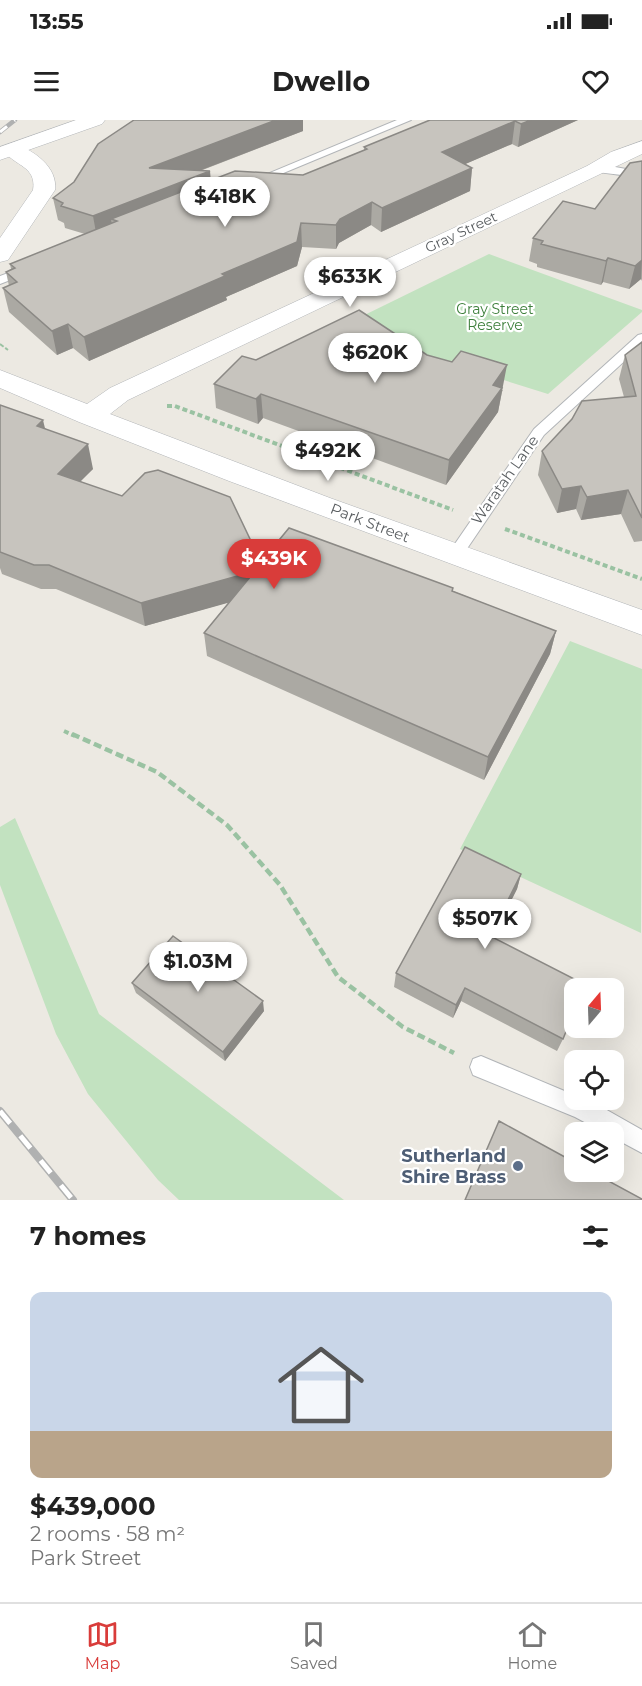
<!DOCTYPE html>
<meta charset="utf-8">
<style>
:root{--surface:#fff;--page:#f2f2f2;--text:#222;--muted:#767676;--line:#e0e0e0;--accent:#d93c3a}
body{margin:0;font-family:Montserrat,sans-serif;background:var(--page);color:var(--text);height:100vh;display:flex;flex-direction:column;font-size:22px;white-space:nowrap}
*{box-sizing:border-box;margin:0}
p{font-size:20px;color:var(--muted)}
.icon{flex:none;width:33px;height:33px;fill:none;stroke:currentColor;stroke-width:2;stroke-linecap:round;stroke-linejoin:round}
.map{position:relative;height:1080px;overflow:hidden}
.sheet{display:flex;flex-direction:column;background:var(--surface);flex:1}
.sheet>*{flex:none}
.needle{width:39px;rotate:19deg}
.tools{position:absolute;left:564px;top:858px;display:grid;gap:12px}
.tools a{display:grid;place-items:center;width:60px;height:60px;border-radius:12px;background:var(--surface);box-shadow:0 6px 24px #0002;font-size:30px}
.price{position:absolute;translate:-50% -51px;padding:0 14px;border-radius:21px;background:#fff;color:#222;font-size:20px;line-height:39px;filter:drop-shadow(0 2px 3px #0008)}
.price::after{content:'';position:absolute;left:50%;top:36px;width:18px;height:14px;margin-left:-9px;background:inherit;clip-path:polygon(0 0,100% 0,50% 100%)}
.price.active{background:var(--accent);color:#fff}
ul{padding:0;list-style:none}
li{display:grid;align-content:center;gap:12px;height:318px;padding:0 30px}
li span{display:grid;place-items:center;height:186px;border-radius:12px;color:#555}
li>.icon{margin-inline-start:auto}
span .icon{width:108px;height:108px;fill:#fffc;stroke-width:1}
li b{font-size:26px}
h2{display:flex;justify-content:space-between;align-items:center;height:72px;padding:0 30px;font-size:26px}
.status{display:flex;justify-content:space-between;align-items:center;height:42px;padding:0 30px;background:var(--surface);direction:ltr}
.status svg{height:16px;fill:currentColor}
header{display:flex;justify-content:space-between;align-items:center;height:78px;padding:0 30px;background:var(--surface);font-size:27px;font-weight:700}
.menu{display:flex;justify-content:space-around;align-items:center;height:84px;border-top:2px solid var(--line);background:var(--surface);font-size:16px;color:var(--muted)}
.menu a{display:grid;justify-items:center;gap:3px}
.menu .active{color:var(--accent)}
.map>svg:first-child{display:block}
</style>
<div class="status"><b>13:55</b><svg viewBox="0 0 49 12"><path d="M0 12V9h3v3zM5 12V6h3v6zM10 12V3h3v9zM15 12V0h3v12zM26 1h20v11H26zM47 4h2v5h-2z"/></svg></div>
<header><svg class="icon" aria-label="menu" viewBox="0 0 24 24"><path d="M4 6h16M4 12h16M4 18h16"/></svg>Dwello<svg class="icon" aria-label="heart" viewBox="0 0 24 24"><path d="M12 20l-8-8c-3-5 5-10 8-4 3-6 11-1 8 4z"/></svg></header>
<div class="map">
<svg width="642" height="1080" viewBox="0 0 642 1080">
<rect width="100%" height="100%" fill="#ece9e2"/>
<path fill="#c2e2c0" d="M489,134L642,190V192L548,274L338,208Z
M570,521L642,549L641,813L460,729Z
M15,698L99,894L344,1080H179L158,1060L88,974L56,914L0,765V707Z"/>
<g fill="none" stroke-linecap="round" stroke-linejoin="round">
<defs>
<path id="service" d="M397,0H411L257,64L253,65L248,62Z
M610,46L642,52V58C633,56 592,52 589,50L594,47Z
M27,146L31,148V152L0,164V156Z
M642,214V225L544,315L460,439H450L447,435L450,431L534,309L638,215Z
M481,936L574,975V980L591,981L642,1010V1033L614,1018V1012H603L575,997L473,955L470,947L473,939Z"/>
<path id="minor" d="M642,21V34L128,280L110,294L330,378L642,490V515L229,361L79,302L0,268V250L87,284L110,268L587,46L611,32Z
M13,24C33,29 58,47 55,70L8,140L0,142V118L33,70C37,46 14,46 3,30L6,26Z"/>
<path id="tertiary" d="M76,0H105L102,4L0,40V27Z"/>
</defs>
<use href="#service" stroke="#b2b5b8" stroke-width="2"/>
<use href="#minor" stroke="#b2b5b8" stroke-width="1"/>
<use href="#tertiary" stroke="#b2b5b8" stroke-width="1"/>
<path stroke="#9ac2a2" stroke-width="2" stroke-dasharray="4.5 2" stroke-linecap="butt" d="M0,224L8,230"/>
<path stroke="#9ac2a2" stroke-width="4" stroke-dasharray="5 3" stroke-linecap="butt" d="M167,286H175L453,390
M505,409L642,459
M64,611L75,616"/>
<path stroke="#9ac2a2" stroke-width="4.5" stroke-dasharray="8 4" stroke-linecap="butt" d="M72,614L157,652L227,705L280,765L338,857L403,907L454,933"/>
<use href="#service" fill="#fff" fill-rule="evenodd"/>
<use href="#minor" fill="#fff" fill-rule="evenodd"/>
<use href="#tertiary" fill="#fff" fill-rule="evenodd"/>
<defs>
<path id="rail-far1" d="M0,12L15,0"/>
<path id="rail" d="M0,991L73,1080"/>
</defs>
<use href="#rail-far1" stroke="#b0b1b1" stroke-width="4.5"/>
<use href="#rail" stroke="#b0b1b1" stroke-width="8"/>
<use href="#rail-far1" stroke="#fff" stroke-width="3" stroke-dasharray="9" stroke-linecap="butt"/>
<use href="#rail" stroke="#fff" stroke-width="5" stroke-dasharray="16" stroke-linecap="butt"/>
</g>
<path fill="#aba9a3" d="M134,0H303V11L200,51L211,61L303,55L364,30V27L430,0H578L518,27L512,24L465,44L472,48L470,71L381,112L371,105L339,123L336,129L302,127L297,146L226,177L227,180L89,241L73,228L57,235L9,192L3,168L9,166L6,152L11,149L10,144L85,114L65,108L64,103L58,100L53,78L74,62Z
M642,41V161L641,159L629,169L603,162L601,165L537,147V144L529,141L533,118L595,89Z
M642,222V421L634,422L621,394L581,400L576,389L557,393L538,355L542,331L624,277L619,259L625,235Z
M427,235L503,270L502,272L498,292L446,365L263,298L258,304L216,288L214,264L256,240Z
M0,285L45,308L93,349L80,361L261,442L453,468V471L556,511L550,534L484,660L207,536L204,513L229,482L145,506L56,469H41L2,454L0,448Z
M521,754L517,769L493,817L563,919L557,931L461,881L453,898L394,867L396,853Z
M132,863L264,891L225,941L136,873Z"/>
<path fill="#8b8985" d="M276,0H303V11L152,69L149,48Z
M531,0H578L518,27L521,4Z
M515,1L512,24L440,55L442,32Z
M472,48L470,71L381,112L382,88Z
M210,51L212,73L117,101L111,99L113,111L97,118L93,96Z
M372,82L371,105L339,123L336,129V105L340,99Z
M301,103L302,127L297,146L226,177L227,180L89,241L84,217L222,154Z
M608,138L603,162L601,165L606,141Z
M642,140L641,159L629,169L635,146Z
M68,204L73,228L57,235L52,211Z
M507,245L498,292L446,365L449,340L493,265Z
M261,274L263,298L258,304L256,279Z
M43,300L49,325L37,306Z
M88,324L93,349L64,378L58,354Z
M581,366L576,389L557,393L562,369Z
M628,370L621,394L581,400L587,377Z
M255,451L256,475L145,506L141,483Z
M556,511L550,534L484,660L488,637Z
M521,754L517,769L486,830L490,816Z
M465,868L461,881L453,898L456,885Z
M263,881L264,891L225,941L223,932Z"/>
<path fill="#c7c4be" stroke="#8b8985" stroke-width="1.5" d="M134,0H276L149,48L210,51L93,96L61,86L63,83L53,78L74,62L98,24Z
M430,0H531L521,4L515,1L442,32L472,48L382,88L372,82L340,99L336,105L301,103L297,122L222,154L225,156L84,217L68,204L52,211L3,168L17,162L6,152L15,148L10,144L117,101L111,99L235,51L303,55L367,29L364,27Z
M642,41V140L635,146L608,138L606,141L541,124L543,121L533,118L563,81L595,89L630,43Z
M359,190L427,235L452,242L461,231L507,245L493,265L502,268L449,340L261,274L256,279L214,264L242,236L256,240Z
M642,222V398L628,370L587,377L581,366L562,369L542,331L572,299L582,281L636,276L625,235Z
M0,285L43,300L37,306L88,324L58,354L122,376L145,353L158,350L230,377L261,442L289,408L453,468L452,471L556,511L488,637L204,513L255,451L141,483L49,445H34L0,432Z
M465,727L521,754L490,816L586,865L584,868H574V892L563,919L465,868L456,885L396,853Z
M173,816L263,881L223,932L132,863Z
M499,1001L574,1042V1052H592L642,1079V1080H465Z"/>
<circle fill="#5c6f8a" stroke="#fff" stroke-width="2" cx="518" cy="1046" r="6"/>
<g text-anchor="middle" stroke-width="4.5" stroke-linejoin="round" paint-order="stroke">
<g font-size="14" fill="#5a5e61" stroke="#fff">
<text transform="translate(461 112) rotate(-25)" y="5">Gray Street</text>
</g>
<g font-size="14" fill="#3d7f3b" stroke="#fff">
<text x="495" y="194">Gray Street<tspan x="495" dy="16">Reserve</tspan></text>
</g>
<g font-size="15" fill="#5a5e61" stroke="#fff">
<text transform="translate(505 360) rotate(-55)" y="5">Waratah Lane</text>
<text transform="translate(370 403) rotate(21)" y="5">Park Street</text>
</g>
<g font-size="18" font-weight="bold" fill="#4e5e75" stroke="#fff" text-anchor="end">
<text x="506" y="1042">Sutherland<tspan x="506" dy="21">Shire Brass</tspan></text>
</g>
</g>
</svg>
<div class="tools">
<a><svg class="needle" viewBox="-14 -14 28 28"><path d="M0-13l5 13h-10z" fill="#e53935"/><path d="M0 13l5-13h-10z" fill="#767676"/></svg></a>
<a><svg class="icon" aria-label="locate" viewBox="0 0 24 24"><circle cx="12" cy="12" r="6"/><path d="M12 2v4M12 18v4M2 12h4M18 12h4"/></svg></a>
<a><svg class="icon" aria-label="layers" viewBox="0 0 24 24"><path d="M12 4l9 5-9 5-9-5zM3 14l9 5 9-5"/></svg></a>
</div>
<b class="price" style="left:225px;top:108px">$418K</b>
<b class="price" style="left:350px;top:188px">$633K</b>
<b class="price" style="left:375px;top:264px">$620K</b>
<b class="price" style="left:328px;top:362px">$492K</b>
<b class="price active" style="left:274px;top:470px">$439K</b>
<b class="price" style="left:485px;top:830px">$507K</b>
<b class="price" style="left:198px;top:873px">$1.03M</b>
</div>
<section class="sheet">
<h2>7 homes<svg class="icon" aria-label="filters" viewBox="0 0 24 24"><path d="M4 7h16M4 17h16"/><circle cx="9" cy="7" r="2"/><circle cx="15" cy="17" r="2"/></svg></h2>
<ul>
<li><span style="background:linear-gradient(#c9d6e8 75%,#b9a48a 0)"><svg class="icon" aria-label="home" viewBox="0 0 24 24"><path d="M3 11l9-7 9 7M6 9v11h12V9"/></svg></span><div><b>$439,000</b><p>2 rooms · 58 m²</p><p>Park Street</p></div></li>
</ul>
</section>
<nav class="menu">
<a class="active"><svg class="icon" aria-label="map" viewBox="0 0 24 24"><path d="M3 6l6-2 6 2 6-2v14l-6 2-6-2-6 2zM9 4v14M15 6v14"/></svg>Map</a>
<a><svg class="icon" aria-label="saved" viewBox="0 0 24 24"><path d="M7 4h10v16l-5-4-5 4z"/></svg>Saved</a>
<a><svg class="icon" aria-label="home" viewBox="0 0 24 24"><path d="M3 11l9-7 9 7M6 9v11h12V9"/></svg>Home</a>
</nav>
